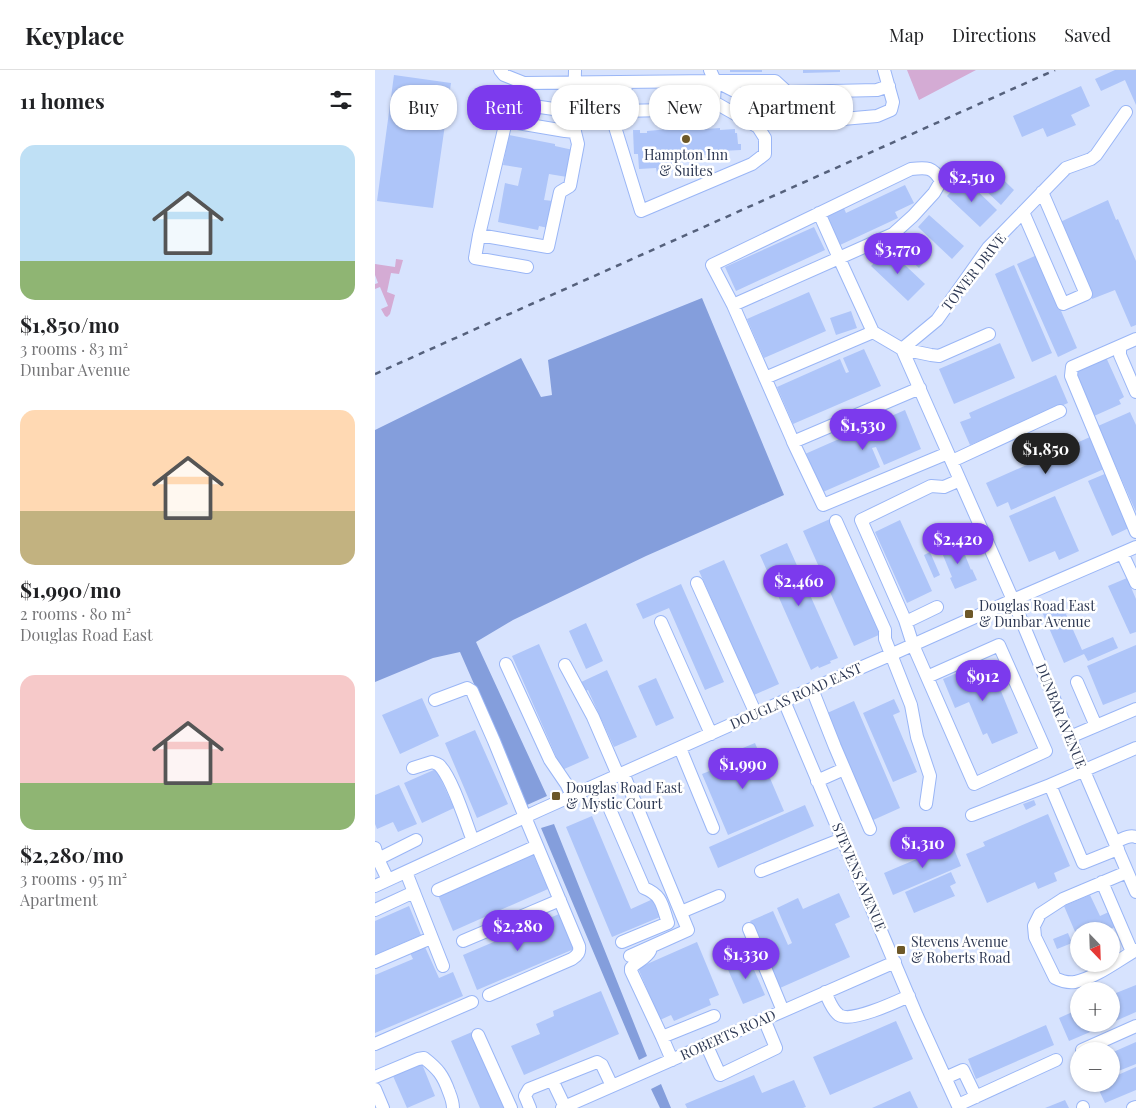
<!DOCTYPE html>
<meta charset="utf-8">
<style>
:root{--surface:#fff;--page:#f2f2f2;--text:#202124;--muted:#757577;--line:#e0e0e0;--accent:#7c3aed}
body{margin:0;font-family:"Playfair Display",serif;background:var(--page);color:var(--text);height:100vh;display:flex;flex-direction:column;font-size:19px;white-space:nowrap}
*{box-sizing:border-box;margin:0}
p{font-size:16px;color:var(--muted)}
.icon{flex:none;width:28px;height:28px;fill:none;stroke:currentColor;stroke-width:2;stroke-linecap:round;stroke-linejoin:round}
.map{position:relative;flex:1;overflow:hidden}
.sheet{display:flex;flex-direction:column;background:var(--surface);width:375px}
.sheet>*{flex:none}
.guide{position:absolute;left:15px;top:15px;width:475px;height:45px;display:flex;gap:10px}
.needle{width:32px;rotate:157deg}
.tools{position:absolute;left:695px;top:852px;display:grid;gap:10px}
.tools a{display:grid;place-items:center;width:50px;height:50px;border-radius:50%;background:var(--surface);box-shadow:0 1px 4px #0004;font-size:25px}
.price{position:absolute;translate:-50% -42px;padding:0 11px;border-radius:18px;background:var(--accent);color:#fff;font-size:16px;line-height:32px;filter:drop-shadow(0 1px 2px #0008)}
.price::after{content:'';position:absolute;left:50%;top:30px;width:15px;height:11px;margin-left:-8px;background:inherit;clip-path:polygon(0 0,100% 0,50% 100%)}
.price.selected{background:#222;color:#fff}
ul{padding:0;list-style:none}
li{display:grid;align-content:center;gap:10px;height:265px;padding:0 20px}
li span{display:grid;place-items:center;height:155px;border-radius:15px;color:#555}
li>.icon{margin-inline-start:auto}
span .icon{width:90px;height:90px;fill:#fffc;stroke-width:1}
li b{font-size:21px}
h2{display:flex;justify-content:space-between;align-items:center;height:60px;padding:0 20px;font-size:21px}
.tag{padding:0 18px;border-radius:20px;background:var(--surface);box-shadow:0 1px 4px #0004;font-size:18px;line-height:45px}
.tag.selected{background:var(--accent);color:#fff}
header{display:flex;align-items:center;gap:30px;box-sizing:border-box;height:70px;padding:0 25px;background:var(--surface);border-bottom:1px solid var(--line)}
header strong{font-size:24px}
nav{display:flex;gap:28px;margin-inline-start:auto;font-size:18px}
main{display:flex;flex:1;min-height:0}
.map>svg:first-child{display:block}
</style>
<header>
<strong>Keyplace</strong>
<nav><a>Map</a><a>Directions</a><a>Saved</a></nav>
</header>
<main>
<section class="sheet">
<h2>11 homes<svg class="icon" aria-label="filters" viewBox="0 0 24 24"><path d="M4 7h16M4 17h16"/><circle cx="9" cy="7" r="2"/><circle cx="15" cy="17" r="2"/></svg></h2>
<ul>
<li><span style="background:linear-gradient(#bfe0f5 75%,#8fb573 0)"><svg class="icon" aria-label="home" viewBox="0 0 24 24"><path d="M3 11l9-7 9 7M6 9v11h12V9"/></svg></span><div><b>$1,850/mo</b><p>3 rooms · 83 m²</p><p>Dunbar Avenue</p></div></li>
<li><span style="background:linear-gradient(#ffd9b3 65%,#c2b280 0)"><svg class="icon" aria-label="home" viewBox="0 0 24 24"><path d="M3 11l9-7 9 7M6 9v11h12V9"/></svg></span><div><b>$1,990/mo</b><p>2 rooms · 80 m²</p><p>Douglas Road East</p></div></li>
<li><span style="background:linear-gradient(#f6c9c9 70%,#8fb573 0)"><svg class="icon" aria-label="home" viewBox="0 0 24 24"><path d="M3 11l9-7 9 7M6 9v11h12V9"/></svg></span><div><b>$2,280/mo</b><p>3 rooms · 95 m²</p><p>Apartment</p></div></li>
</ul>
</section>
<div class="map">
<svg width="761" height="1038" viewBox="0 0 761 1038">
<rect width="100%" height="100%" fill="#d7e3fe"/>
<path fill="#d4abd4" d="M532,0H601L544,30Z
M21,189L28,190L24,204L16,203L12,222L20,225L15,244L12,247L10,246L6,239L13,236L5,217L0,219V214L3,213L0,205V194L20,197Z"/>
<path fill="#849edc" d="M327,228L409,425L271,486L138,550L101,572L172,726L152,735L85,582L58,588L0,612V360L146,288L166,327L177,325L173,290Z
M179,754L272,986L264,990L166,758Z
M286,1014L296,1038H285L276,1019Z"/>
<path fill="#aec5f9" d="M355,0H387V2H355Z
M428,0H465V2L428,3Z
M740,0H761V35L750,10L726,21L720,9Z
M19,5L76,13L58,138L2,131Z
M706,16L715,36L696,45L701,55L672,67L668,58L647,67L638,46Z
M324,36V57H330V59L345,58V60L360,59V63H362L363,74H366V80L346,81V83L332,84V85L306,86V97L290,98V103L282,104L281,98L264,99L263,84H259L258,60H265V63H272V61L305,58L304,37Z
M134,65L180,74V76L198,80L192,107L174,104L169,130L178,131L173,158L164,156L163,160L123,152L130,113L143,116L147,98L128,95Z
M609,91L639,120L626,135L595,106Z
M589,108L622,140L605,157L572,126Z
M530,115L539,133L520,142L523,148L465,175L451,144L468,136L471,143Z
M733,130L741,150L743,149L761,191V255L756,257L740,220L717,229L683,153Z
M554,145L589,176L577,189L543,157Z
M439,157L450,180L361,221L350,197Z
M530,169L552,189L544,198L522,178Z
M513,179L550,214L533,231L496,196Z
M662,185L702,278L683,287L642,194Z
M639,195L677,283L657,292L620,204Z
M434,222L451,261L389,288L372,249Z
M476,241L482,258L461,265L455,248Z
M625,273L640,308L579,334L564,299Z
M489,279L506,316L418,354L402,317L465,289L471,303L474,302L468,288Z
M730,285L749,327L744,330L746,334L719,346L701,304L704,296Z
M681,305L693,333L595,375L585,352L596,348L594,343Z
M530,340L546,379L509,395L501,377L497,378L505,397L448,422L430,384Z
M755,342L761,355V442L723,356Z
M715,367L729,399L636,440L633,432L622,437L611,413Z
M732,403L756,457L737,466L713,411Z
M680,426L704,481L684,490L680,481L654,492L634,446Z
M455,449L506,564L479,576L428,461Z
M525,450L557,521L532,533L500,462Z
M584,470L596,500L597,499L602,510L580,519L575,508L577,507L565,478Z
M412,473L463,588L455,591L456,593L444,598L443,596L436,600L385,485Z
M555,482L565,505L559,508L549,485Z
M349,490L404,614L379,625L324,501Z
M752,508L761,529V562L755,564L733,516Z
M306,514L349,612L330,620L294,538L268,549L261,534Z
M687,535L707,580L738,567L743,578L713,591L709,584L689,593L668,544Z
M211,553L228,591L211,599L194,561Z
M164,574L214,688L187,700L137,586Z
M761,575V622L728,635L712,596Z
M615,594L643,663L617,674L612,663L608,665L594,632L580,638L568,609L582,603L584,607Z
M232,600L262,667L239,677L213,620L208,622L204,613Z
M281,608L299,648L281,656L263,616Z
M47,628L64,666L25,684L7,645Z
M519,629L525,642L518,645L542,702L518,712L488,643Z
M479,631L525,738L496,751L450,644Z
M100,660L133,734L102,748L70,673Z
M380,673L409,741L353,765L327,704L357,692L353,684Z
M61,699L79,738L47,753L29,713Z
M24,715L42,754L23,762L18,752L2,759L0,754V725Z
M659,730L661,735L651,740L648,734Z
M430,735L439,756L343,798L334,777Z
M673,744L695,796L679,803L682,811L663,819L660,812L612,833L591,784L610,776L608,772Z
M217,746L256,839L278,829L285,847L237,867L191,757Z
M577,774L586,796L518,825L509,803Z
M158,784L173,819L78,861L63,825Z
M576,802L581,813L575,816L580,826L539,843L530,822Z
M464,823L475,847L460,854L475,887L405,918L375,851L398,841L413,875L417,873L402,838L423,828L428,839Z
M715,825L725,846L736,841L742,856L731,861H704V871L689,836Z
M34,836L46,865L0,885V851Z
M184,844L199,879L102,920L88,885Z
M693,863L697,873L682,879L678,869Z
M322,872L344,925L334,929L336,935L299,951L296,945L285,950L263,898Z
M50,877L64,908L78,902L88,926L0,963V905L38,889L35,883Z
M373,886L390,925L368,934L351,895Z
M761,915V942L736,953V925Z
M226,921L244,964L149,1005L136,976L165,964L161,954L179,946L178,941Z
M704,939V954H734L694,971L684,948Z
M521,951L538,989L455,1025L438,987Z
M671,955L679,975L601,1009L593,989Z
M97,962L130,1038H105L76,971Z
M761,972V994L736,1004V983Z
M47,994L60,1026L32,1038L18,1006Z
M761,997V1020L730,1033L721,1014H736V1008Z
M379,1005L387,1023L419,1010L431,1037L428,1038H312L310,1034Z
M535,1021L543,1038H497Z
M690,1030L694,1038H670Z"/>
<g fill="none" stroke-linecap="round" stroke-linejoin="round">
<path stroke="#b5c1dc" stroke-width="12" stroke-dasharray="12 6" stroke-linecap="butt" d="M304,44H316L324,43"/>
<defs>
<path id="minor" d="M125,0L129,5L149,13L340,11L335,0
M200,0L199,42L200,62L203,74L195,116L185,122L173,177L104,165L131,51L190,61L200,62
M509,0L518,32L516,40L502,46L422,53L340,11H400L412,22L502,20L514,16
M250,13L251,27L240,57L266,141L377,94L390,84V68L383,57L339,32L340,11
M145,34L199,42
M246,41L291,40L304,44
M324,43L339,32
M131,51L145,34L149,13
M648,142L688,234L711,224L667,122
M104,165L100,188L152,197
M358,235L337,195L536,99C552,97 558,97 566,111L559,123L538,146L518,164L464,188L444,143
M498,262L527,279L556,285L564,286L614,264
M761,269L745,276V285L761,322
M745,276L697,297L696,306L761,462
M527,279L638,530L712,708L761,822
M527,279L562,250L613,178L691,98L716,89L721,85L751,42
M390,308L498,262L464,188L358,235L417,369L418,372L448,435L573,383
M418,372L545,318
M577,391L685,341
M461,451L510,560V569L536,635L542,667L555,706L551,734
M747,483L761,513
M322,513L381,644
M286,552L336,664
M531,552L562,537
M131,594L175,690L192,715L197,726
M190,595L218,647L243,705
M552,607L624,575L671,681L599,714L538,575L530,550L486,450L556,416L569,417L585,410
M702,612L721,656
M437,619L460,677L495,759
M60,630L92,618L97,621L119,671L150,747L204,876C205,882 203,885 197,889L114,925
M409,631L542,946L584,1038
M695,667L761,639
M305,678L338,758
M38,698L57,692C59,693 61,693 64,695C77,707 91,753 98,771
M248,703L313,860L255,886
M442,711L469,699
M224,714L269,818C287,825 287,835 293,853L247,872
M597,745L675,715
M740,772C746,770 754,764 761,767
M0,778L3,789L13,810
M743,779L708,793L675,715L761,678
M3,789L41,770
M386,801L467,769
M31,802L68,896
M752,802L688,829L665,844L659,856L660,867L680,908C686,911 693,913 700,912C722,907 742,891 761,880
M727,812L757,882
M0,816L165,740L409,631L522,582L638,530L761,477
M63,820L162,776
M0,840L39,822
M306,842L344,826
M374,859L408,941
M88,871L185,830
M275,881C272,888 261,892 256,898V901L287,967
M0,892L56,868
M450,922C454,930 457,940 464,945C476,953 521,932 534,926
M103,965L136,1038
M0,974L97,932
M331,974L345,1005L401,978L389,949
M707,980L761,956
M297,990L287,967L339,946
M0,1007L43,989L49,988C63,999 68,1005 74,1022C76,1027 78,1032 78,1038
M570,1008L588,1000L601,1027
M177,1010L190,1037
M0,1019L8,1038
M583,1035L681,990
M708,1037V1038
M155,1038L150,1026L154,1019L222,992L227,995L237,1016
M187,1038L520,892
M758,1038L761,1037"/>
</defs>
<use href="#minor" stroke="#9ab6f6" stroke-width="14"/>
<use href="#minor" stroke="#fff" stroke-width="12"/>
<path stroke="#55617c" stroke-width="2.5" stroke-dasharray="6 6" stroke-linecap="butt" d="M0,304L680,0"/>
</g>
<g fill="#6d5828" stroke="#fff" stroke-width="2">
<circle cx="311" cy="69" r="5"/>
<rect x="589" y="539" width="10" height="10" rx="2.5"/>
<rect x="176" y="721" width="10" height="10" rx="2.5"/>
<rect x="521" y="875" width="10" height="10" rx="2.5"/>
</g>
<g text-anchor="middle" stroke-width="5" stroke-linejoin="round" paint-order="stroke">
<g font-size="14" fill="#2e3954" stroke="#fff" text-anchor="start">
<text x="311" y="90" text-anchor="middle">Hampton Inn<tspan x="311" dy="16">&amp; Suites</tspan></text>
<text x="604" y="541">Douglas Road East<tspan x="604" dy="16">&amp; Dunbar Avenue</tspan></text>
<text x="191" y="723">Douglas Road East<tspan x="191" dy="16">&amp; Mystic Court</tspan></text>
<text x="536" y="877">Stevens Avenue<tspan x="536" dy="16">&amp; Roberts Road</tspan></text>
</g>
<g font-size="14" fill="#2e3954" stroke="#fff">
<text transform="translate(599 202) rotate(-52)" y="5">TOWER DRIVE</text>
<text transform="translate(421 626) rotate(-24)" y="5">DOUGLAS ROAD EAST</text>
<text transform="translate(686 646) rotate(68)" y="5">DUNBAR AVENUE</text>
<text transform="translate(484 807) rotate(67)" y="5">STEVENS AVENUE</text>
<text transform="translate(353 965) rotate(-24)" y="5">ROBERTS ROAD</text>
</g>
</g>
</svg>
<div class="tools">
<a><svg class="needle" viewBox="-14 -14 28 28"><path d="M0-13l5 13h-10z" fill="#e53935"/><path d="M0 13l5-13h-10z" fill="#757577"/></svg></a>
<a>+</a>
<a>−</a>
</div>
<b class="price" style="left:597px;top:133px">$2,510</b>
<b class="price" style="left:523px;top:205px">$3,770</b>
<b class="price" style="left:488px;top:381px">$1,530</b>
<b class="price selected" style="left:671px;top:405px">$1,850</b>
<b class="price" style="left:583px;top:495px">$2,420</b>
<b class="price" style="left:424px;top:537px">$2,460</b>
<b class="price" style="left:608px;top:632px">$912</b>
<b class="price" style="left:368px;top:720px">$1,990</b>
<b class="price" style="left:548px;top:799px">$1,310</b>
<b class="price" style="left:143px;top:882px">$2,280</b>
<b class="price" style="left:371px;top:910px">$1,330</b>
<div class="guide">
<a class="tag">Buy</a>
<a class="tag selected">Rent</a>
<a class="tag">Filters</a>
<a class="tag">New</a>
<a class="tag">Apartment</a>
</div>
</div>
</main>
